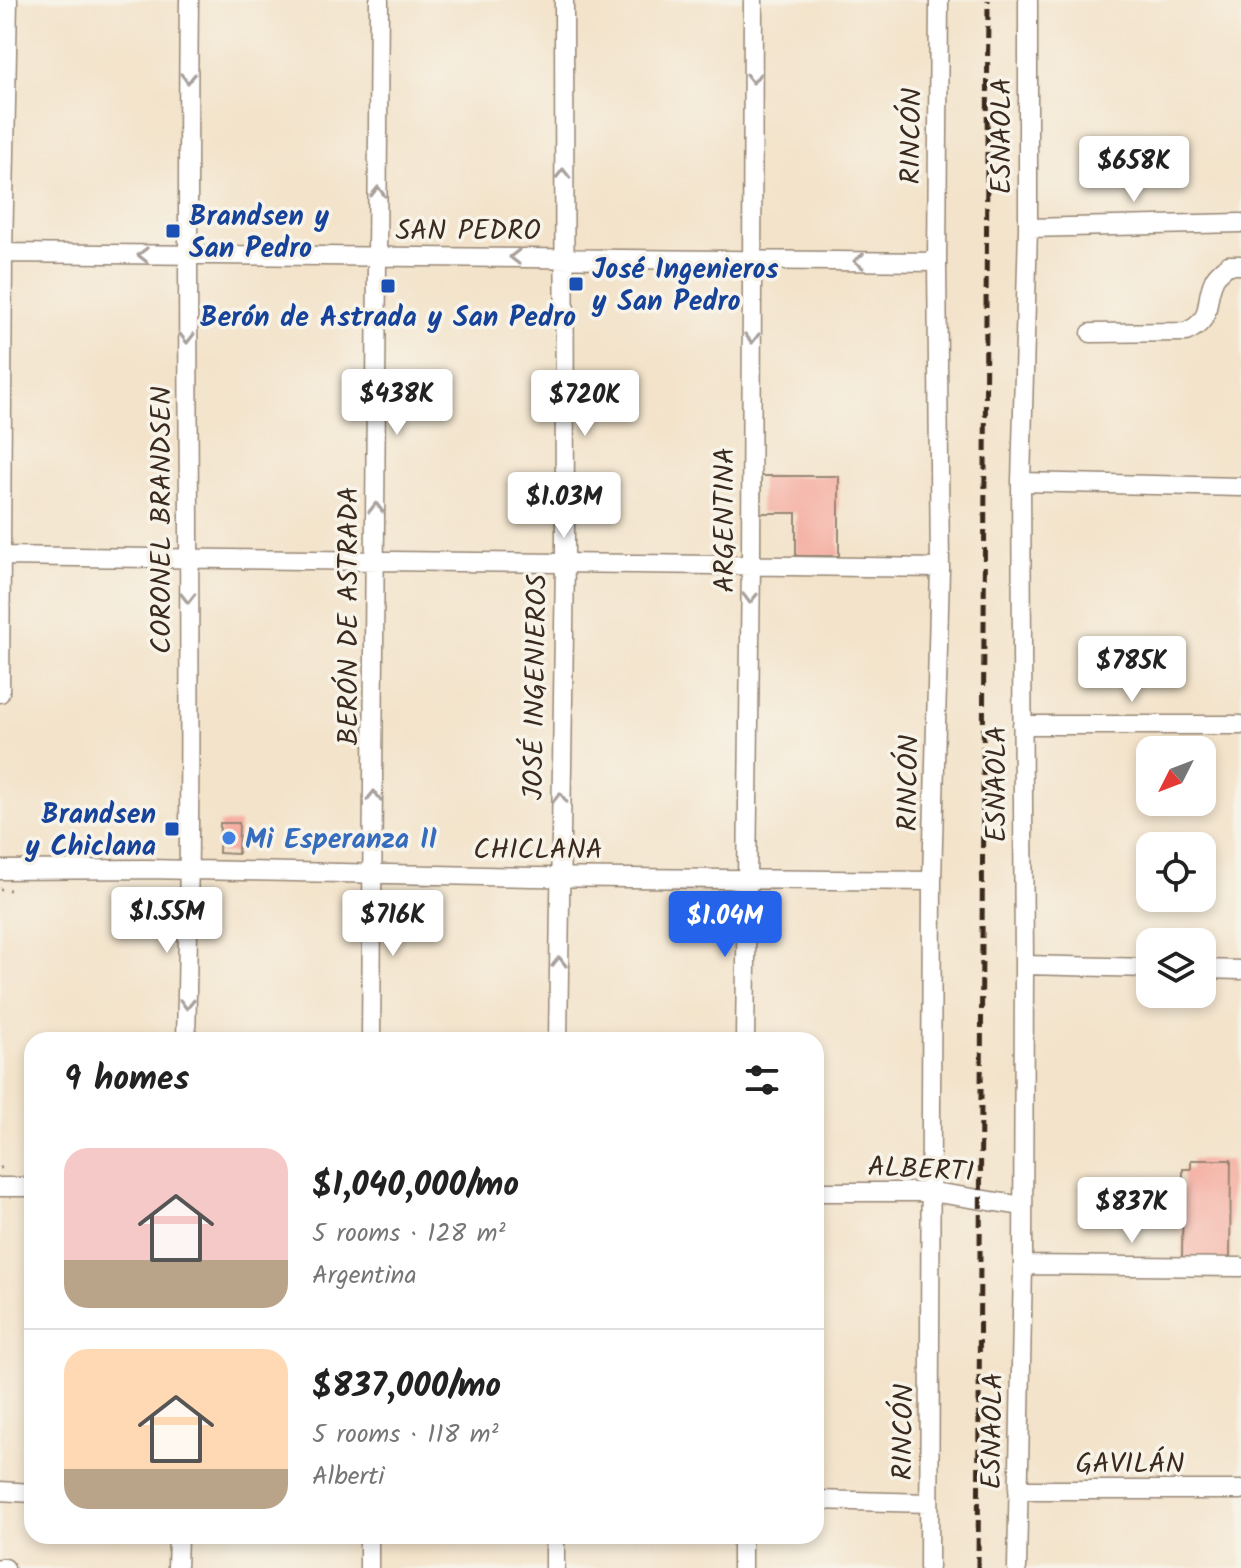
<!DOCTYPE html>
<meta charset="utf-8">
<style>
:root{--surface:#fff;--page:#f2f2f2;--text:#222;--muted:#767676;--line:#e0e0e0;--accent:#2563eb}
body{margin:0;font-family:Kalam,sans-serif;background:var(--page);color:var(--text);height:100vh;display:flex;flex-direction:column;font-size:30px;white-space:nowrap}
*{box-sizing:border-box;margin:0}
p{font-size:26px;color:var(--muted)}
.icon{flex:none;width:44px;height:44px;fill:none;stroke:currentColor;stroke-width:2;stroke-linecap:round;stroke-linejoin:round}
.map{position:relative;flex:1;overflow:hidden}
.sheet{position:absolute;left:24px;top:1032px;width:800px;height:512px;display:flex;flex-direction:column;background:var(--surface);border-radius:24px;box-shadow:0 4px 12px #0003}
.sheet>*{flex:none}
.needle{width:52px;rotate:228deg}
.fabs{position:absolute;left:1136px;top:736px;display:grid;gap:16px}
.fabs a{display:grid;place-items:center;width:80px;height:80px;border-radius:16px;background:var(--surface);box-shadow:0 4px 12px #0003;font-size:40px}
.price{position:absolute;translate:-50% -68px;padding:0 18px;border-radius:8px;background:#fff;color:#222;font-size:26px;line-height:52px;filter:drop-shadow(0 2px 4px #0008)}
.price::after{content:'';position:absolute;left:50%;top:48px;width:24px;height:18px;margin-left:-12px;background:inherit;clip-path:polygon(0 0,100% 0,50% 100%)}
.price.on{background:var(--accent);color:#fff}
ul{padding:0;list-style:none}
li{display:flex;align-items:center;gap:24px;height:200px;padding:0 40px}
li+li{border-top:2px solid var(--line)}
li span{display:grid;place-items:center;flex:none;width:224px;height:160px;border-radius:24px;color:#555}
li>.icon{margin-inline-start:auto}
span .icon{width:96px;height:96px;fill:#fffc;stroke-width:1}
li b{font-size:34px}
h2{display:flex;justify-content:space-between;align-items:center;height:96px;padding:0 40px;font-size:34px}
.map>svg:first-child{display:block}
</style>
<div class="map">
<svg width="1241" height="1568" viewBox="0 0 1241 1568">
<rect width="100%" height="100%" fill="#f7f3e8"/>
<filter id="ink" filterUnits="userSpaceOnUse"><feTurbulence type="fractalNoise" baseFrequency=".0125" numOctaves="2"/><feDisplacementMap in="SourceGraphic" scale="16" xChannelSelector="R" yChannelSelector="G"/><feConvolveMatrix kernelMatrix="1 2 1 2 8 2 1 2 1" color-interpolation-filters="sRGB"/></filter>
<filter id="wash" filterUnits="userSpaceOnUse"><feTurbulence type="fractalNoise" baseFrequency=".006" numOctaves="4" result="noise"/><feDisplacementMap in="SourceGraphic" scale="32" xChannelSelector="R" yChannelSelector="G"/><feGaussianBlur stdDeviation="1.8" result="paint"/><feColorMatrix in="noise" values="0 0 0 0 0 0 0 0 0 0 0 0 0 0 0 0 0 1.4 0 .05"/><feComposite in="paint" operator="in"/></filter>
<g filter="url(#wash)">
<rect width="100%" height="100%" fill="#f3e3ca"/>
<g id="blocks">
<path fill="#f5afa3" d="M761,476H839V556H796V513H760Z
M220,823H239L238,854L219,853Z
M1191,1160H1231L1230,1260L1182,1259L1183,1169H1191Z"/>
</g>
</g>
<g filter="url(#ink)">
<use href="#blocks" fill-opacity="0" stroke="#978674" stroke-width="2"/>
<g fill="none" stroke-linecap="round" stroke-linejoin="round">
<defs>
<path id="minor" d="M1028,228L1241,223
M0,253L937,262
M1091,333L1186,332C1215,319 1203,303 1214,280C1216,274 1224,269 1228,265H1241
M1021,482L1241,487
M0,556L940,568
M0,693L3,253L8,0
M1022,725H1241
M0,870L147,869L532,877L932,881
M1024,965L1150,968
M1202,969L1241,970
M186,1040C194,693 185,347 189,0
M371,1040L379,0
M558,1040L565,561L564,0
M745,1040L751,564L753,0
M0,1187H32
M816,1192H932L1023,1206
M1023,1265L1241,1267
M1018,1490H1241
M0,1491L32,1493
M816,1500L929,1503
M0,1568H5
M177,1568L178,1536
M369,1568V1536
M555,1568V1536
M742,1568V1536
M929,1568L932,881L940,568L937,262L939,0
M1017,1568L1023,1265L1024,965L1021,482L1028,228V0"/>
</defs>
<use href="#minor" stroke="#978674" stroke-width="21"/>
<path stroke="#978674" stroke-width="3" stroke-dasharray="2 6" stroke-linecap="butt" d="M0,889L10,890
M0,1168L5,1167"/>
<use href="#minor" stroke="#fff" stroke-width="18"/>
<path stroke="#3b2a1e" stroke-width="5" stroke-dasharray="12 6" stroke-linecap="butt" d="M978,1568L988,0"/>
</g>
<defs><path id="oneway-chevron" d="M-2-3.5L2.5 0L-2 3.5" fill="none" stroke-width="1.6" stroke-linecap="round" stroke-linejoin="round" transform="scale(2)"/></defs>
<g stroke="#a79f9a">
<use href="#oneway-chevron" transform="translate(188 78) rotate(91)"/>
<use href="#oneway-chevron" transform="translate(753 78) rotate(90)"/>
<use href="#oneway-chevron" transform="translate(563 174) rotate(-90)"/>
<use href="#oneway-chevron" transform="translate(378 192) rotate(-89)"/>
<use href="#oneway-chevron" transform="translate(143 255) rotate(-179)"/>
<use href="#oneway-chevron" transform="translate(515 257) rotate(-180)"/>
<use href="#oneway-chevron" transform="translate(859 261) rotate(-179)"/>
<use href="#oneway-chevron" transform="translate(187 338) rotate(90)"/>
<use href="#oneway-chevron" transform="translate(752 338) rotate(90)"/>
<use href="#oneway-chevron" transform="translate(376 508) rotate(-90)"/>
<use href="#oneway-chevron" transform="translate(188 598) rotate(90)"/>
<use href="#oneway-chevron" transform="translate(750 598) rotate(91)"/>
<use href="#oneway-chevron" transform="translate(374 796) rotate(-89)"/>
<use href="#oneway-chevron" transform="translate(560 798) rotate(-89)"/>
<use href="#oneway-chevron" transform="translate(559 962) rotate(-90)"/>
<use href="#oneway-chevron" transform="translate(187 1004) rotate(91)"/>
</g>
</g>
<g fill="#1a4fb4" stroke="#f7f3e8" stroke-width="3">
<rect x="165" y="223" width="16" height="16" rx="4"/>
<rect x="568" y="276" width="16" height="16" rx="4"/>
<rect x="380" y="278" width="16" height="16" rx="4"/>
<rect x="164" y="821" width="16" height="16" rx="4"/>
</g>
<circle fill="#3f7fe0" stroke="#f7f3e8" stroke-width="3" cx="229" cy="838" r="8"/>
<g text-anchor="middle" stroke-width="7" stroke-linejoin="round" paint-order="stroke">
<g font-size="28" fill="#3b2a1e" stroke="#f7f3e8">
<text transform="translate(910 136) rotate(-89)" y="10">RINCÓN</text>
<text transform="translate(1000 136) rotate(-90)" y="10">ESNAOLA</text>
<text x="468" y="239">SAN PEDRO</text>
<text transform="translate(160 520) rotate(-90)" y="10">CORONEL BRANDSEN</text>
<text transform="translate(723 520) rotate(-90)" y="10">ARGENTINA</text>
<text transform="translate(347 616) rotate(-90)" y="10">BERÓN DE ASTRADA</text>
<text transform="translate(534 687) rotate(-89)" y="10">JOSÉ INGENIEROS</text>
<text transform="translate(907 783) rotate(-89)" y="10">RINCÓN</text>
<text transform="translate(995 784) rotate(-90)" y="10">ESNAOLA</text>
<text x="538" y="858">CHICLANA</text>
<text transform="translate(921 1168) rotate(3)" y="10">ALBERTI</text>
<text transform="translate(991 1431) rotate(-89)" y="10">ESNAOLA</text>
<text transform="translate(902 1432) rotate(-89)" y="10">RINCÓN</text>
<text x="1130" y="1472">GAVILÁN</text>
</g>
<g font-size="28" font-weight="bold" fill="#164399" stroke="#f7f3e8" text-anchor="start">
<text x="189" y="225">Brandsen y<tspan x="189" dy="32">San Pedro</tspan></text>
<text x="592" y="278">José Ingenieros<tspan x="592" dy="32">y San Pedro</tspan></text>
<text x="388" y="326" text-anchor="middle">Berón de Astrada y San Pedro</text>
<text x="156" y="823" text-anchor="end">Brandsen<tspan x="156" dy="32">y Chiclana</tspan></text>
</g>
<g font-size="28" font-weight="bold" fill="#366cbe" stroke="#f7f3e8" text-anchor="start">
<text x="245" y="848">Mi Esperanza II</text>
</g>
</g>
</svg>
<div class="fabs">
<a><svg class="needle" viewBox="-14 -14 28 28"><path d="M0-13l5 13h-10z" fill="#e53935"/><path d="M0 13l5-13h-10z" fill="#767676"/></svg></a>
<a><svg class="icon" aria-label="locate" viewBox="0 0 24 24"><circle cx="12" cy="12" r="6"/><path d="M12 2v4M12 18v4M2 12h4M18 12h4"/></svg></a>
<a><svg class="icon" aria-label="layers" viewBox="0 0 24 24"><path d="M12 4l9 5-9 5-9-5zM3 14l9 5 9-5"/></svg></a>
</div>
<b class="price" style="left:1134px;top:204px">$658K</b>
<b class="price" style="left:397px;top:437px">$438K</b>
<b class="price" style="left:585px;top:438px">$720K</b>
<b class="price" style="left:564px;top:540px">$1.03M</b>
<b class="price" style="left:1132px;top:704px">$785K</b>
<b class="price" style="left:167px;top:955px">$1.55M</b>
<b class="price" style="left:393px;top:958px">$716K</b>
<b class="price on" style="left:725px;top:959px">$1.04M</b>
<b class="price" style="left:1132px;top:1245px">$837K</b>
<section class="sheet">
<h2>9 homes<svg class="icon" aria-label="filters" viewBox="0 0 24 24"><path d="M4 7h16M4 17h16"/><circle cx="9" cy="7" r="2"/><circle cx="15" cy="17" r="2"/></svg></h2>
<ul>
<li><span style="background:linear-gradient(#f6c9c9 70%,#b9a48a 0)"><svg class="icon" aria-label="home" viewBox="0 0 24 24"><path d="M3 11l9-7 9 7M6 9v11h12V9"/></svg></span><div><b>$1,040,000/mo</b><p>5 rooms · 128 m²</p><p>Argentina</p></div></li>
<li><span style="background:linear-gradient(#ffd9b3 75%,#b9a48a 0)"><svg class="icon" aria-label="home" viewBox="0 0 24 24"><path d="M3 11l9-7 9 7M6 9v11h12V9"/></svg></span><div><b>$837,000/mo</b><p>5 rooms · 118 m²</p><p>Alberti</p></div></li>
</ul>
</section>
</div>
